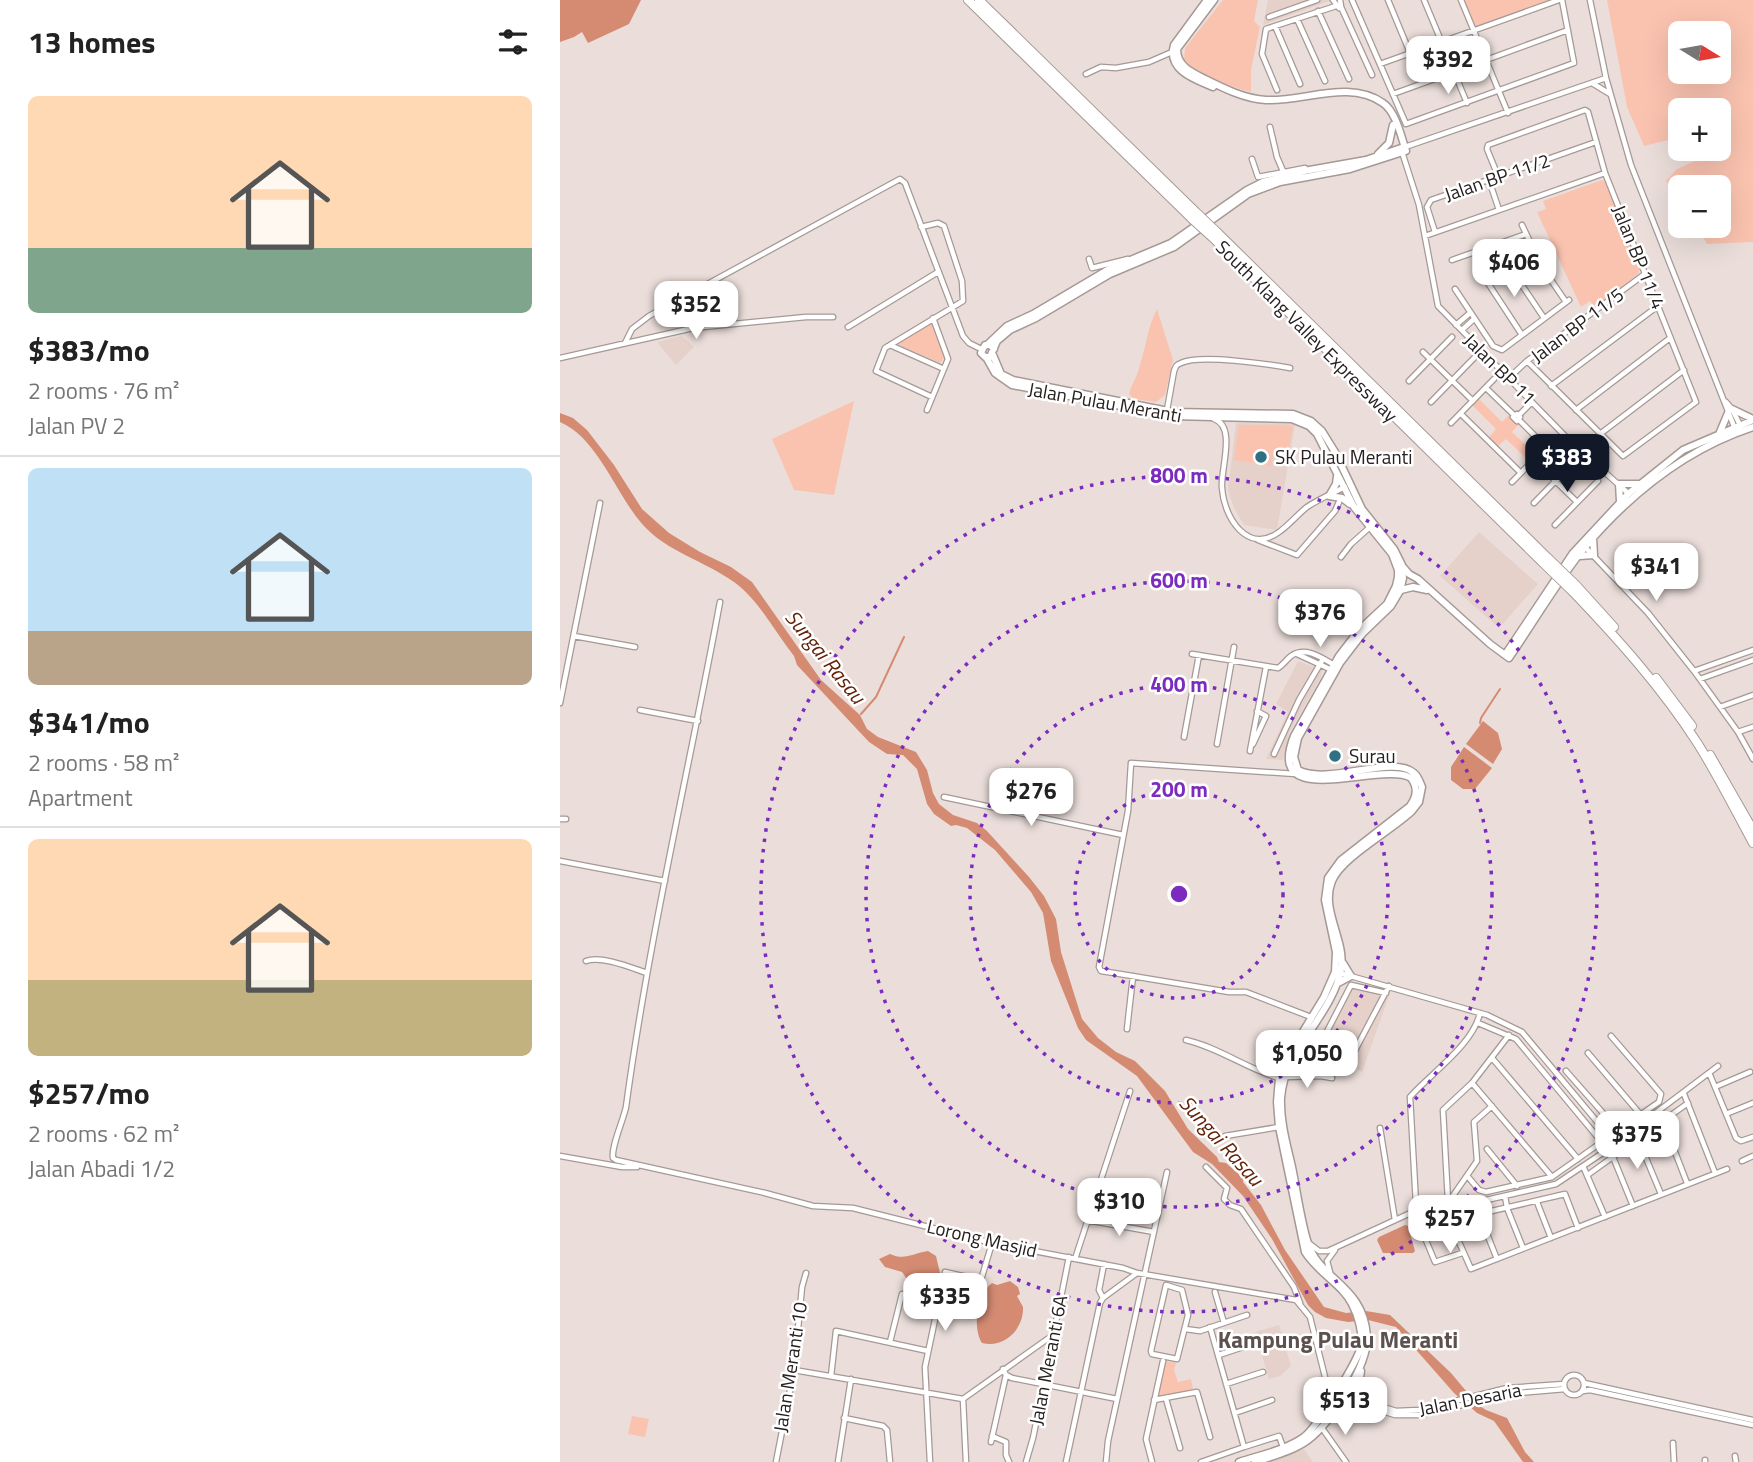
<!DOCTYPE html>
<meta charset="utf-8">
<style>
:root{--surface:#fff;--page:#f2f2f2;--text:#222;--muted:#767676;--line:#e0e0e0;--accent:#111827}
body{margin:0;font-family:"Titillium Web",sans-serif;background:var(--page);color:var(--text);height:100vh;display:flex;flex-direction:column;font-size:26px;white-space:nowrap}
*{box-sizing:border-box;margin:0}
p{font-size:23px;color:var(--muted)}
.icon{flex:none;width:38px;height:38px;fill:none;stroke:currentColor;stroke-width:2;stroke-linecap:round;stroke-linejoin:round}
.map{position:relative;flex:1;overflow:hidden}
.details{display:flex;flex-direction:column;background:var(--surface);width:560px}
.details>*{flex:none}
.needle{width:46px;rotate:101deg}
.buttons{position:absolute;left:1108px;top:21px;display:grid;gap:14px}
.buttons a{display:grid;place-items:center;width:63px;height:63px;border-radius:10px;background:var(--surface);box-shadow:0 7px 28px #0002;font-size:35px}
.price{position:absolute;translate:-50% -60px;padding:0 16px;border-radius:14px;background:#fff;color:#222;font-size:23px;line-height:46px;filter:drop-shadow(0 2px 4px #0008)}
.price::after{content:'';position:absolute;left:50%;top:42px;width:21px;height:16px;margin-left:-10px;background:inherit;clip-path:polygon(0 0,100% 0,50% 100%)}
.price.on{background:var(--accent);color:#fff}
ul{padding:0;list-style:none}
li{display:grid;align-content:center;gap:14px;height:371px;padding:0 28px}
li+li{border-top:2px solid var(--line)}
li span{display:grid;place-items:center;height:217px;border-radius:10px;color:#555}
li>.icon{margin-inline-start:auto}
span .icon{width:126px;height:126px;fill:#fffc;stroke-width:1}
li b{font-size:30px}
h2{display:flex;justify-content:space-between;align-items:center;height:84px;padding:0 28px;font-size:30px}
main{display:flex;flex:1;min-height:0}
.map>svg:first-child{display:block}
</style>
<main>
<section class="details">
<h2>13 homes<svg class="icon" aria-label="filters" viewBox="0 0 24 24"><path d="M4 7h16M4 17h16"/><circle cx="9" cy="7" r="2"/><circle cx="15" cy="17" r="2"/></svg></h2>
<ul>
<li><span style="background:linear-gradient(#ffd9b3 70%,#7fa58c 0)"><svg class="icon" aria-label="home" viewBox="0 0 24 24"><path d="M3 11l9-7 9 7M6 9v11h12V9"/></svg></span><div><b>$383/mo</b><p>2 rooms · 76 m²</p><p>Jalan PV 2</p></div></li>
<li><span style="background:linear-gradient(#bfe0f5 75%,#b9a48a 0)"><svg class="icon" aria-label="home" viewBox="0 0 24 24"><path d="M3 11l9-7 9 7M6 9v11h12V9"/></svg></span><div><b>$341/mo</b><p>2 rooms · 58 m²</p><p>Apartment</p></div></li>
<li><span style="background:linear-gradient(#ffd9b3 65%,#c2b280 0)"><svg class="icon" aria-label="home" viewBox="0 0 24 24"><path d="M3 11l9-7 9 7M6 9v11h12V9"/></svg></span><div><b>$257/mo</b><p>2 rooms · 62 m²</p><p>Jalan Abadi 1/2</p></div></li>
</ul>
</section>
<div class="map">
<svg width="1193" height="1462" viewBox="0 0 1193 1462">
<rect width="100%" height="100%" fill="#ebdeda"/>
<path fill="#e5d0ca" d="M708,0H772L703,25Z
M122,336L134,347L116,365L97,342Z
M676,423L735,424L717,530L684,525L674,508L668,490Z
M919,532L978,584L939,628L880,576Z
M738,661L762,670L761,677L729,733L723,760L706,759L728,712L716,704Z
M790,982L830,993L802,1072L754,1047Z
M719,1325L731,1366L720,1376L709,1379L695,1332Z
M744,1449L753,1462H706Z"/>
<path fill="#fac3b0" fill-rule="evenodd" d="M663,0H698L694,21L700,27L691,70V92C670,86 638,78 624,60L625,48Z
M901,0H999L913,30Z
M1047,0H1193V242L1147,244L1137,226H1158V187H1120V200L1106,181L1117,169L1142,158L1136,149H1158V110H1120V137L1084,146L1067,107ZM1120,33H1158V72H1120Z
M1042,180L1045,182L1080,268L1078,274L1035,307L1030,301L1021,307L977,212L986,209L983,201Z
M597,309L613,360L605,395L596,402L574,399L569,394C571,385 577,377 579,368C586,348 587,328 597,309Z
M369,322L372,323L386,356L380,363L339,345L338,341Z
M919,399L942,422L949,415L954,422L959,424L952,432L975,454L969,461L946,439L938,446L929,437L936,429L912,405Z
M294,401L274,495L234,490L212,439Z
M679,425L733,426L728,452L714,450L711,466L674,460Z
M605,1361L616,1363L614,1370L618,1382L631,1379L633,1389L598,1398Z
M72,1416L89,1419L85,1437L68,1434Z"/>
<path fill="#d48b72" d="M0,0H81L69,24L28,43L22,32L14,37L0,42Z
M0,413L13,418L27,430L54,465L82,509L109,533L140,552L171,567L192,582L261,680L300,715L307,729L318,737L356,752L367,770L373,793L379,804L393,815L417,823L427,831L469,877L484,896L496,919L501,952L522,1019L538,1038L556,1052L575,1061L605,1091L628,1129L657,1157L659,1162L666,1163L684,1179L683,1182L701,1205L725,1250L764,1307L786,1313L806,1311L830,1315L891,1373L917,1404L926,1410L947,1418L965,1452L974,1462H963L934,1421L917,1413L894,1393L836,1327L808,1320L788,1322L766,1318L755,1312L748,1305L712,1239L683,1196L652,1164L633,1152L577,1076L526,1040L518,1028L491,961L483,913L471,892L435,850L407,828L396,825L391,826L374,814L367,804L357,769L343,755L327,754L309,742L237,665L234,656C215,632 199,600 174,582C145,561 107,552 83,525C56,495 38,438 0,422Z
M923,721L938,733L942,749L933,764L906,744Z
M904,747L932,768L915,789H903L891,780V767Z
M845,1225L848,1226L855,1251L853,1253H823L817,1240L819,1237Z
M368,1251L376,1256L381,1277L380,1284L366,1296L349,1289V1282L342,1272L325,1267L319,1259L330,1254C345,1261 353,1253 368,1251Z
M450,1281L458,1287L460,1294L457,1296L463,1307C464,1329 444,1349 422,1343C412,1328 417,1294 432,1283L437,1285Z"/>
<g fill="none" stroke-linecap="round" stroke-linejoin="round">
<path stroke="#d48b72" stroke-width="2" d="M301,714L316,697L344,637
M920,723L921,718L940,689"/>
<defs>
<path id="minor" d="M773,0L779,8L781,6L780,0
M792,0L846,124L1014,63L1002,0
M828,0L850,53
M864,0L907,103
M901,0L948,113
M1030,0L1046,78L1071,165L1175,429
M781,7L812,75
M758,11L789,79
M709,17L757,0
M737,19L765,81
M715,26L740,84
M926,60L1008,30
M820,64L999,0
M526,74L541,67L556,68L589,62L612,52
M1032,83L1050,94
M717,90L702,54L706,29L776,6
M833,94L894,72
M710,127L717,157L723,171
M845,147L1046,78
M842,152L859,205L878,306L1008,439L1069,494
M692,159L698,177L745,168
M938,176L927,149L928,145L1025,110L1028,112L1045,173L1136,402L1063,456L967,361
M929,180L939,210
M962,225L982,267L1006,302
M361,227L378,223L384,226L402,281L403,301L325,348L316,371L372,397
M875,232L867,207L871,200L1036,142
M865,236L1045,173
M529,259L532,268L568,259
M892,260L966,234
M951,269L984,318
M924,277L962,335
M895,289L933,346L942,350L1009,300
M896,325L910,313
M288,327L378,272
M902,330L914,319
M65,343L72,329L89,316L340,179L345,183L403,336L409,343L421,349
M330,345L384,369
M863,352L913,401
M0,358L133,328L246,317H273
M949,378L967,361L1086,273
M849,381L892,337
M991,386L1098,306
M926,388L954,415
M871,402L914,358
M1166,402L1172,409L1181,427
M367,410L388,359L373,318
M607,410L614,371C616,366 616,365 621,363C640,354 708,364 730,368
M1016,410L1110,338
M901,414L961,473
M957,414L960,417L957,421L953,417Z
M959,415L972,402
M654,419C677,426 660,471 662,488C664,518 688,555 719,532C729,525 737,515 747,507C759,499 773,493 785,487
M959,420L986,447
M891,423L934,379
M1040,434L1124,370
M974,460L1017,502
M952,482L995,438
M974,503L1017,459
M995,525L1038,481
M698,540L737,555L775,511L779,502
M1024,546L1088,613L1134,671
M781,557L791,544L810,527
M160,602C129,770 89,937 66,1107C63,1121 51,1147 53,1158L56,1160L205,1193L253,1206L293,1208L432,1243L563,1268L577,1273L736,1300L750,1317L767,1385L771,1393L775,1397
M14,636L75,647
M1193,650L1134,671L1178,732L1193,759
M632,654L718,668C723,665 726,660 731,656C745,646 761,657 774,665
M737,654L774,671
M1140,679L1193,660
M0,703L40,503
M1160,707L1193,695
M80,710L138,721
M1178,732L1193,727
M624,737L639,655
M657,744L674,647
M693,744L706,716L697,711
M690,751L706,667
M714,754L739,700L763,659
M736,774L571,763L568,811L539,967L541,971L554,973L669,992H686L751,1017
M384,797L563,835
M0,819H6
M0,861L105,881
M26,961C41,955 72,968 87,973
M780,973L927,1015L962,1032L1055,1143
M826,993L791,985L759,1047L788,1062L792,1056L829,986
M920,1013C913,1045 870,1074 850,1097L856,1204L888,1203L917,1161L914,1122L932,1106
M567,1029L573,976
M626,1040C660,1048 687,1069 719,1078
M1028,1053L1086,1121
M932,1058L1018,1159
M700,1071L706,1068L721,1072
M1006,1071L1057,1129H1060L1099,1102L1101,1094L1051,1036
M1150,1075L1176,1138L1181,1141L1193,1137
M725,1077L761,1076L772,1078
M912,1083L992,1177
M1155,1087L1190,1072
M1124,1094L1155,1173
M1166,1114L1193,1103
M1103,1121L1127,1183
M820,1128L835,1220
M665,1136L719,1127
M1078,1139L1101,1194
M927,1149L957,1186
M0,1156L62,1167H77
M1053,1157L1073,1206
M1182,1161L1193,1156
M1023,1166L1045,1217
M646,1167L667,1188L664,1199L670,1205L681,1209L734,1287L740,1303
M1029,1174L1128,1103
M909,1178L919,1190L926,1192L992,1177L1039,1144L1040,1140L956,1039L918,1023
M945,1196L947,1208L963,1248
M888,1201L883,1110L912,1083L949,1035
M977,1202L991,1238
M857,1210L858,1221L875,1262L902,1253
M919,1214L937,1259
M527,1220L594,1232
M1018,1228L1005,1194L906,1217L892,1221L891,1224L911,1269L1167,1169
M750,1244L759,1251H768L857,1210L892,1208L996,1184L1044,1152L1158,1066
M515,1259L570,1091
M770,1272L767,1261L775,1250
M606,1285L622,1290L628,1315L617,1359L592,1354L591,1351Z
M655,1292L664,1323
M543,1298L539,1290L544,1264
M409,1309L419,1293L421,1280
M650,1327L684,1447L719,1436L723,1447
M625,1329L640,1331L687,1315
M330,1342L342,1294
M659,1355L695,1343
M443,1369L446,1375L452,1378L557,1399
M234,1370L403,1399L493,1335
M1004 1385a10 10 0 1 1 20 0a10 10 0 1 1-20 0Z
M271,1376L276,1331L368,1351
M1024,1383L1193,1420
M666,1384L703,1372
M778,1388L816,1409L835,1415H861L947,1394L1005,1389
M787,1388L817,1405L836,1411L859,1410L947,1388L1004,1384
M1023,1391L1030,1390L1193,1425
M403,1399L406,1462
M606,1399L620,1448
M594,1400L637,1392L650,1437
M675,1413L712,1400
M284,1418L323,1426L327,1430L330,1462
M762,1428L786,1462
M432,1436L446,1442V1455L449,1462
M431,1442L446,1375
M1113,1443L1114,1462
M1175,1456L1176,1462
M1145,1460V1462
M216,1462L234,1370L242,1287L246,1273
M278,1462L291,1379
M370,1462L365,1367L385,1272L421,1280L432,1243
M466,1462L473,1438L509,1257
M506,1462L540,1303L543,1298L577,1273
M546,1462L548,1441L607,1172
M592,1462L586,1439L603,1361
M641,1462L684,1447"/>
<path id="major" d="M647,0L614,45C607,70 634,79 653,87
M818,154L829,143L833,125
M427,345L447,326L473,314L549,269L611,243L687,190L703,182L744,171L806,160L844,147
M434,349L430,345H425L421,353L425,357H430L437,341L450,330L476,318L550,274L614,247L688,194L720,182L790,169L846,151C841,136 836,112 823,103C789,79 744,102 706,100C685,99 663,88 645,79C631,72 617,66 617,49L654,0
M433,355L441,374L453,380L613,412L733,414L751,421L762,431L775,452L802,509L834,549L842,565L843,578L840,591L831,606L803,633L780,663L738,738L734,757L738,770C768,786 833,754 854,773C858,776 860,782 862,787L859,802L852,811C831,831 782,857 772,881C760,910 786,940 781,969C776,1001 745,1034 731,1063C725,1074 722,1086 721,1098C720,1121 727,1145 732,1167C737,1191 740,1216 747,1240C758,1281 803,1283 807,1336C809,1364 771,1424 748,1440C733,1451 713,1456 695,1462
M426,357L435,373L452,385L613,416L732,419L749,426L757,434L794,507L832,554L838,570V577L836,586L827,604L799,630L779,656L734,736C703,814 822,760 851,778C858,788 857,796 850,806L781,860L768,878L765,900L776,952L775,972L764,997L730,1053L719,1078L717,1102L719,1127L745,1252C758,1273 783,1285 792,1304C798,1315 803,1333 801,1346C798,1361 757,1427 744,1437C726,1450 700,1455 679,1462
M1172,409L1193,419
M1160,432L1168,413
M777,476L776,484L769,496L782,498L790,504
M1060,501L1059,484H1079
M1020,556L1034,555L1033,538
M843,567L849,574L858,579L930,644L949,658C974,622 998,580 1025,547C1071,493 1126,449 1193,427
M841,590L853,587L867,590
M945,655L1013,553L1068,494L1123,450L1193,420
M778,983L791,976L783,963
M801,1371L799,1385L806,1400
M777,1412L785,1404L803,1403"/>
<path id="highway" d="M408,0L632,219
M419,0L638,214
M658,233L988,558
M652,237L983,563
M1016,585L1054,627
M1012,591C1058,639 1102,688 1138,744C1158,776 1175,810 1193,843
M1096,678L1132,726
M1150,755L1193,830"/>
</defs>
<use href="#minor" stroke="#a59995" stroke-width="7"/>
<use href="#major" stroke="#a59995" stroke-width="9"/>
<use href="#highway" stroke="#a59995" stroke-width="10"/>
<use href="#minor" stroke="#fff" stroke-width="4.5"/>
<use href="#major" stroke="#fff" stroke-width="6"/>
<use href="#highway" stroke="#fff" stroke-width="8"/>
<defs>
<path id="highway-bridge" d="M638,214L658,233
M632,219L652,237
M988,558L1016,585
M983,563L1012,591"/>
</defs>
<use href="#highway-bridge" stroke="#a59995" stroke-width="10" stroke-linecap="butt"/>
<use href="#highway-bridge" stroke="#fff" stroke-width="8"/>
</g>
<g fill="none" stroke="#7b2cbf" stroke-width="3.5" stroke-dasharray="3.5 7">
<circle cx="619" cy="894" r="104"/>
<circle cx="619" cy="894" r="209"/>
<circle cx="619" cy="894" r="313"/>
<circle cx="619" cy="894" r="418"/>
</g>
<g fill="#2f7083" stroke="#fff" stroke-width="2.5">
<circle cx="701" cy="457" r="7"/>
<circle cx="775" cy="756" r="7"/>
</g>
<g text-anchor="middle" stroke-width="5" stroke-linejoin="round" paint-order="stroke">
<g font-size="19" fill="#262120" stroke="#fff">
<text transform="translate(937 177) rotate(-19)" y="7">Jalan BP 11/2</text>
<text transform="translate(1079 257) rotate(68)" y="7">Jalan BP 11/4</text>
<text transform="translate(1017 325) rotate(-37)" y="7">Jalan BP 11/5</text>
<text transform="translate(747 331) rotate(45)" y="7">South Klang Valley Expressway</text>
<text transform="translate(940 369) rotate(45)" y="7">Jalan BP 11</text>
<text transform="translate(545 402) rotate(10)" y="7">Jalan Pulau Meranti</text>
<text transform="translate(422 1238) rotate(13)" y="7">Lorong Masjid</text>
<text transform="translate(488 1360) rotate(-79)" y="7">Jalan Meranti 6A</text>
<text transform="translate(230 1367) rotate(-81)" y="7">Jalan Meranti 10</text>
<text transform="translate(910 1399) rotate(-11)" y="7">Jalan Desaria</text>
</g>
<g font-size="19" fill="#262120" stroke="#fff" text-anchor="start">
<text x="715" y="464">SK Pulau Meranti</text>
<text x="789" y="763">Surau</text>
</g>
<g font-size="21" font-style="italic" fill="#632207" stroke="#fff">
<text transform="translate(265 657) rotate(51)" y="7">Sungai Rasau</text>
<text transform="translate(661 1141) rotate(48)" y="7">Sungai Rasau</text>
</g>
<g font-size="23" font-weight="bold" fill="#5c514e" stroke="#fff">
<text x="778" y="1348">Kampung Pulau Meranti</text>
</g>
</g>
<circle cx="619" cy="894" r="10" fill="#7b2cbf" stroke="#fff" stroke-width="3.5"/>
<g font-size="21" text-anchor="middle" font-weight="bold" fill="#7b2cbf" stroke="#fff" stroke-width="5" stroke-linejoin="round" paint-order="stroke">
<text x="619" y="483">800 m</text>
<text x="619" y="588">600 m</text>
<text x="619" y="692">400 m</text>
<text x="619" y="797">200 m</text>
</g>
</svg>
<div class="buttons">
<a><svg class="needle" viewBox="-14 -14 28 28"><path d="M0-13l5 13h-10z" fill="#e53935"/><path d="M0 13l5-13h-10z" fill="#767676"/></svg></a>
<a>+</a>
<a>−</a>
</div>
<b class="price" style="left:888px;top:96px">$392</b>
<b class="price" style="left:954px;top:299px">$406</b>
<b class="price" style="left:136px;top:341px">$352</b>
<b class="price on" style="left:1007px;top:494px">$383</b>
<b class="price" style="left:1096px;top:603px">$341</b>
<b class="price" style="left:760px;top:649px">$376</b>
<b class="price" style="left:471px;top:828px">$276</b>
<b class="price" style="left:747px;top:1090px">$1,050</b>
<b class="price" style="left:1077px;top:1171px">$375</b>
<b class="price" style="left:559px;top:1238px">$310</b>
<b class="price" style="left:890px;top:1255px">$257</b>
<b class="price" style="left:385px;top:1333px">$335</b>
<b class="price" style="left:785px;top:1437px">$513</b>
</div>
</main>
